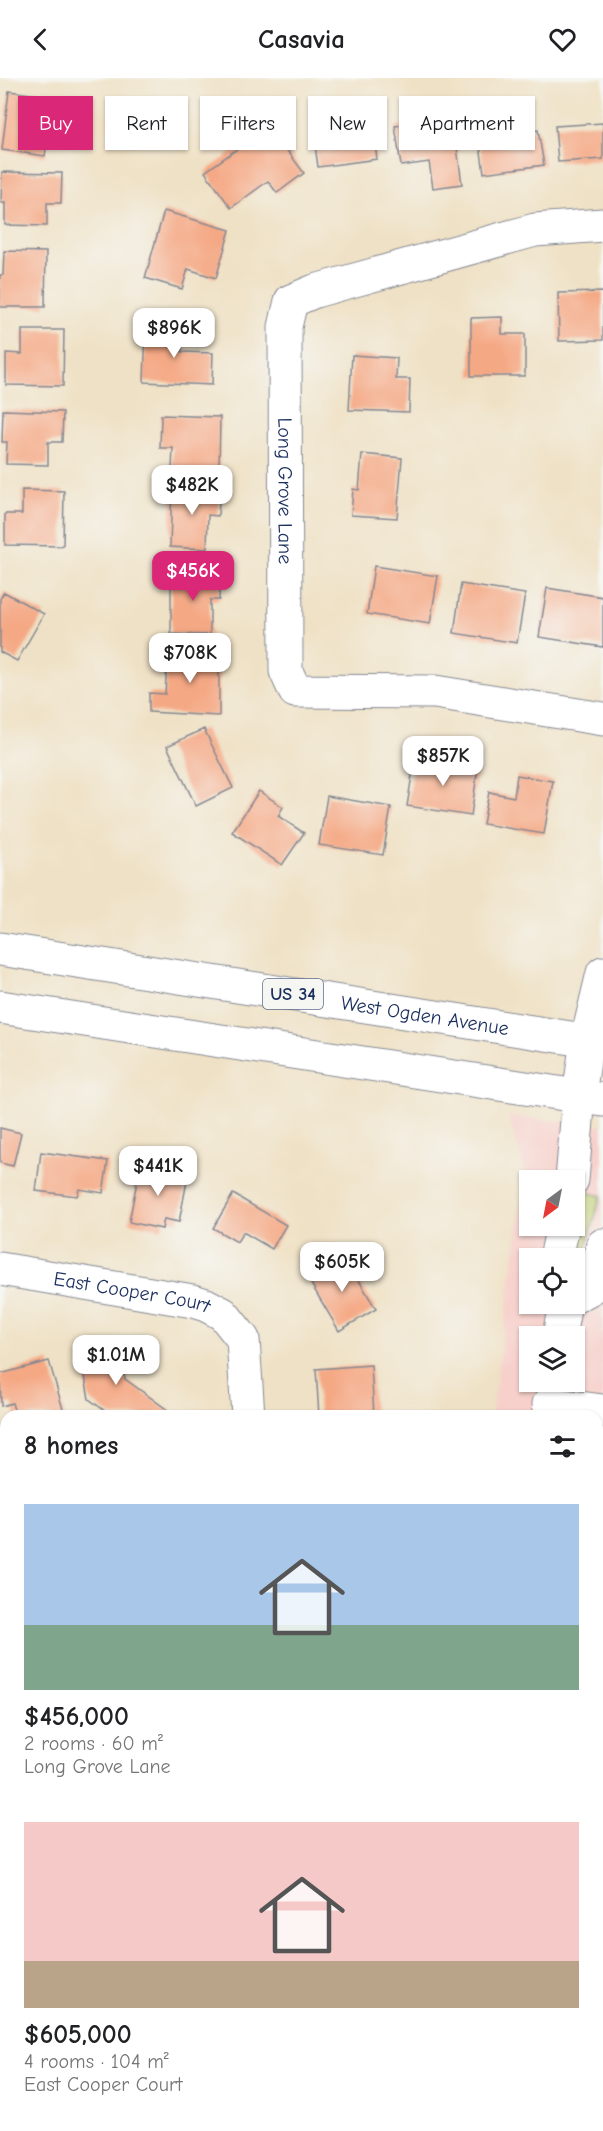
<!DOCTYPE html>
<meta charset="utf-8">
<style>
:root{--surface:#fff;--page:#f6f6f6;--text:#202124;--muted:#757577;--accent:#db2777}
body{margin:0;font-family:"Comic Neue",sans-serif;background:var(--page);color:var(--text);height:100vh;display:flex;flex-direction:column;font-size:22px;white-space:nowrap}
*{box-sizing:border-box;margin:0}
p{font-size:20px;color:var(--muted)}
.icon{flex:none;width:33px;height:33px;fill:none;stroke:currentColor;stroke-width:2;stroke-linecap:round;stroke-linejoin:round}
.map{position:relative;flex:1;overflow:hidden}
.drawer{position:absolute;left:0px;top:1332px;width:603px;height:722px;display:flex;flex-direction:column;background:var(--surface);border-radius:18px 18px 0 0;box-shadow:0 2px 4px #0004}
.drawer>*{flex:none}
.top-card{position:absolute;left:18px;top:18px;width:567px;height:54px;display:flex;gap:12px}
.needle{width:39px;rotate:212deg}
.fabs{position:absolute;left:519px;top:1092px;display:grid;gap:12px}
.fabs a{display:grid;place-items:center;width:66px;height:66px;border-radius:0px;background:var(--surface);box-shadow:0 2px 4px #0004;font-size:30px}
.price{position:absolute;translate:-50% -51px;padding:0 14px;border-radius:12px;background:#fff;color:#222;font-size:20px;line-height:39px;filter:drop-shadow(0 2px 3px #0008)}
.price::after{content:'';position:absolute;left:50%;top:36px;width:18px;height:14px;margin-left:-9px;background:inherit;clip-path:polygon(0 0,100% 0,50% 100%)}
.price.selected{background:var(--accent);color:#fff}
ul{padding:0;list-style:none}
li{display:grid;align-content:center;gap:12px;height:318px;padding:0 24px}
li span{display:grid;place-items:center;height:186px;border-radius:0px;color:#555}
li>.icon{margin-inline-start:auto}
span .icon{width:108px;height:108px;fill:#fffc;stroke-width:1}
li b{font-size:26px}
h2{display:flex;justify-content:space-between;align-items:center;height:72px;padding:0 24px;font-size:26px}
.pill{padding:0 21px;border-radius:0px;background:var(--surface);box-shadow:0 2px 4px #0004;font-size:21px;line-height:54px}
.pill.selected{background:var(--accent);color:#fff}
header{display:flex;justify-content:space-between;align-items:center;height:78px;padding:0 24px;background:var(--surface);font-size:27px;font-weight:600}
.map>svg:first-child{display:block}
</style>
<header><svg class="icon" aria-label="back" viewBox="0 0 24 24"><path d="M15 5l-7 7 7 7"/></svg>Casavia<svg class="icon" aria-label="heart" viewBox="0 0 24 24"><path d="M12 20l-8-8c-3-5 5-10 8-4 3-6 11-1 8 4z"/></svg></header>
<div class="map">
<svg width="603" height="2053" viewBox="0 0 603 2053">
<rect width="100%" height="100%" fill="#f6f6f2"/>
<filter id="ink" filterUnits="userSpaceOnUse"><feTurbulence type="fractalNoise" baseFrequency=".0167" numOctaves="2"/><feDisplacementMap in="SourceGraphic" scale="12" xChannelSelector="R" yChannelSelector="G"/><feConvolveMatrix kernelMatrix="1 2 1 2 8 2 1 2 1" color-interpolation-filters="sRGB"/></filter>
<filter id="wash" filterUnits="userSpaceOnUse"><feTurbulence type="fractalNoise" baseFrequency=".008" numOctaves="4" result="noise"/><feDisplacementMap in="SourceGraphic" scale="24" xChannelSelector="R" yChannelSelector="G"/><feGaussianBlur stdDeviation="1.35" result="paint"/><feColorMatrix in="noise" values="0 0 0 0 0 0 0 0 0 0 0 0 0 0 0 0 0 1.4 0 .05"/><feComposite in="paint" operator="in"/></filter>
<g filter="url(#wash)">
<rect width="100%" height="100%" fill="#efe1c5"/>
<path fill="#f7d0cb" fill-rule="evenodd" d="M508,1038L603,1048V1685L597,1686V1338H491L526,1097ZM530,1102H574V1148H530ZM530,1180H574V1226H530ZM530,1258H574V1304H530Z
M6,1748V2048H597V2001L603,2012V2053H0V1749Z"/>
<path fill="#bfce70" stroke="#6d7e67" stroke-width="1.5" d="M587,1114L601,1118L575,1208L574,1180H573Z"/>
<g id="blocks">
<path fill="#f5a884" d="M9,13L53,19L45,78L2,72Z
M453,40L462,106L433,110L429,84L401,88L395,48Z
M372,45L377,81L318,89L313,53Z
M603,45V81L558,84L555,48Z
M269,48L304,95L277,115L268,103L231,130L205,94Z
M538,52L544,87L484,95L479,60Z
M2,94L62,95L61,125H47V148L5,147V125H1Z
M164,133L230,152L216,200L188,191L182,211L145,200Z
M4,173L46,174L45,229H0V197H3Z
M603,214V262L559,263L558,215Z
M502,239V256H525V298H471V240Z
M146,249L183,250L182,274L213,275L212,307L144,304Z
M22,252H64L63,308L6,307V275L22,276Z
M352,277L397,280L396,301H410L409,334L349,332Z
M3,332L63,334L62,364H48V387L6,386L7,364H2Z
M161,337L220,339L219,393L172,392L173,370H160Z
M362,376L402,380L397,440L351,437L353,411L359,412Z
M172,409L220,411L218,438L208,437L207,471L170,469Z
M22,412L64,413L63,468L5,467V436H22Z
M374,488L438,498L430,546L367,536Z
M171,495H220L219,522H210V557L171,556Z
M461,506L525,516L517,565L454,555Z
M547,510L603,519V569L539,559Z
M4,514L44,536L17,583L0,574V521Z
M168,569L219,572V638L149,634V615L165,616Z
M204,651L233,710L196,728L167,668Z
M415,679L478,689L471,738L407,728Z
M517,697L553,703L544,756L483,746L489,714L514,719Z
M259,713L283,729L278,738L304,755L282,787L232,754Z
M327,718L391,729L383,777L319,767Z
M0,1050L21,1055L13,1088L0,1085Z
M41,1074L108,1083L103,1115L79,1111L77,1118L36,1113Z
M140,1088L188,1098L179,1144L164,1141L162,1151L129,1144Z
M233,1116L286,1147L272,1171L243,1154L237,1164L213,1150Z
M344,1177L376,1231L339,1253L307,1199Z
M119,1267L125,1301L176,1338H112L89,1321L82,1281L88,1272Z
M49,1283L65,1338H16L12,1325L1,1328L0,1296Z
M371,1287L374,1338H319L316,1291Z
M0,1502L6,1509V1543L0,1548Z
M0,1587H6V1638H0Z
M0,1936H6V2048H325V2053H0Z"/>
</g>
</g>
<g filter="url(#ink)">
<use href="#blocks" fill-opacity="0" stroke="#858892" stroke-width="1.5"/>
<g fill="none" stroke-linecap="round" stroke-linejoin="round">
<defs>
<g id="minor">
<path id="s1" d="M603,147L535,152L315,213L291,223L285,249L286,593L295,613L435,614L603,641"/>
<path d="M572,1102L579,1018L587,962L603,895"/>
<path d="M556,1180L563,1148"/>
<path id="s2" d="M0,1191L193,1223L206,1227L223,1236L243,1261L248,1338"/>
<path d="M574,1219L591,1210L603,1167"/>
<path d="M559,1258L565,1226"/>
<path d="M549,1326L603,1333"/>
<path d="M597,1680H603"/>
<path d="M0,1721H6"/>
<path d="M597,1912L603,1927"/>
</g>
<g id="major">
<path id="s3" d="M0,871L603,965"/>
<path d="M0,929L603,1022"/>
</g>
</defs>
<use href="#minor" stroke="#858892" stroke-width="35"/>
<use href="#major" stroke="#858892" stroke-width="35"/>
<use href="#minor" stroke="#fff" stroke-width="33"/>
<use href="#major" stroke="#fff" stroke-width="33"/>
</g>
</g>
<g text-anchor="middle" stroke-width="4.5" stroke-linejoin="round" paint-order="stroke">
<rect fill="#f6f6f2" stroke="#5d6b8a" stroke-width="1.5" x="263" y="901" width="60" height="30" rx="4.5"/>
<g font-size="18" font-weight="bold" fill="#1b2f5e">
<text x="293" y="922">US 34</text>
</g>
<g font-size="20" fill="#1b2f5e" stroke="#f6f6f2">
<text dy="7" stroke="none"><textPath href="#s1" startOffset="513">Long Grove Lane</textPath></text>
<text dy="7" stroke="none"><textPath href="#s3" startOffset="430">West Ogden Avenue</textPath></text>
<text dy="7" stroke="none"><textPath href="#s2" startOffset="134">East Cooper Court</textPath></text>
</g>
</g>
</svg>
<div class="fabs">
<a><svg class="needle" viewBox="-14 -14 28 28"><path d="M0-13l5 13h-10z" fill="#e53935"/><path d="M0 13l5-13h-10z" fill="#757577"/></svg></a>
<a><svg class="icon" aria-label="locate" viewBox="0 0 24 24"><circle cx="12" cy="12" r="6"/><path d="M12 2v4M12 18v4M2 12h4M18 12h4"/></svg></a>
<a><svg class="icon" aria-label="layers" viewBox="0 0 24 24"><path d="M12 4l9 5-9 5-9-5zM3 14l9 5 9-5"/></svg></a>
</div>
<b class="price" style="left:174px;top:281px">$896K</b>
<b class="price" style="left:192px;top:438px">$482K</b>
<b class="price selected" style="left:193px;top:524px">$456K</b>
<b class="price" style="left:190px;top:606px">$708K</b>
<b class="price" style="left:443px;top:709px">$857K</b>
<b class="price" style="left:158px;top:1119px">$441K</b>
<b class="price" style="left:342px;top:1215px">$605K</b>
<b class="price" style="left:116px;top:1308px">$1.01M</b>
<div class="top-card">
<a class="pill selected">Buy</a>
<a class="pill">Rent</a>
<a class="pill">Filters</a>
<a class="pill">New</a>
<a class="pill">Apartment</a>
</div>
<section class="drawer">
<h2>8 homes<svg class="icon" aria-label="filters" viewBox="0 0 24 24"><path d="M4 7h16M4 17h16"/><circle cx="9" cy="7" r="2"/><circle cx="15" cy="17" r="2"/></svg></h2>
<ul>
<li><span style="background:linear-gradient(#a9c7e8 65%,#7fa58c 0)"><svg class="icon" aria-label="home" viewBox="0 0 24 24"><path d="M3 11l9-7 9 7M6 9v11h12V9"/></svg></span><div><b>$456,000</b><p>2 rooms · 60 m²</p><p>Long Grove Lane</p></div></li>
<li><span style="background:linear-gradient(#f6c9c9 75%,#b9a48a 0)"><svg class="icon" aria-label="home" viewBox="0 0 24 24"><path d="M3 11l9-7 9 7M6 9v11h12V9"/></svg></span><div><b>$605,000</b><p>4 rooms · 104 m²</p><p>East Cooper Court</p></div></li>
</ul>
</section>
</div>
